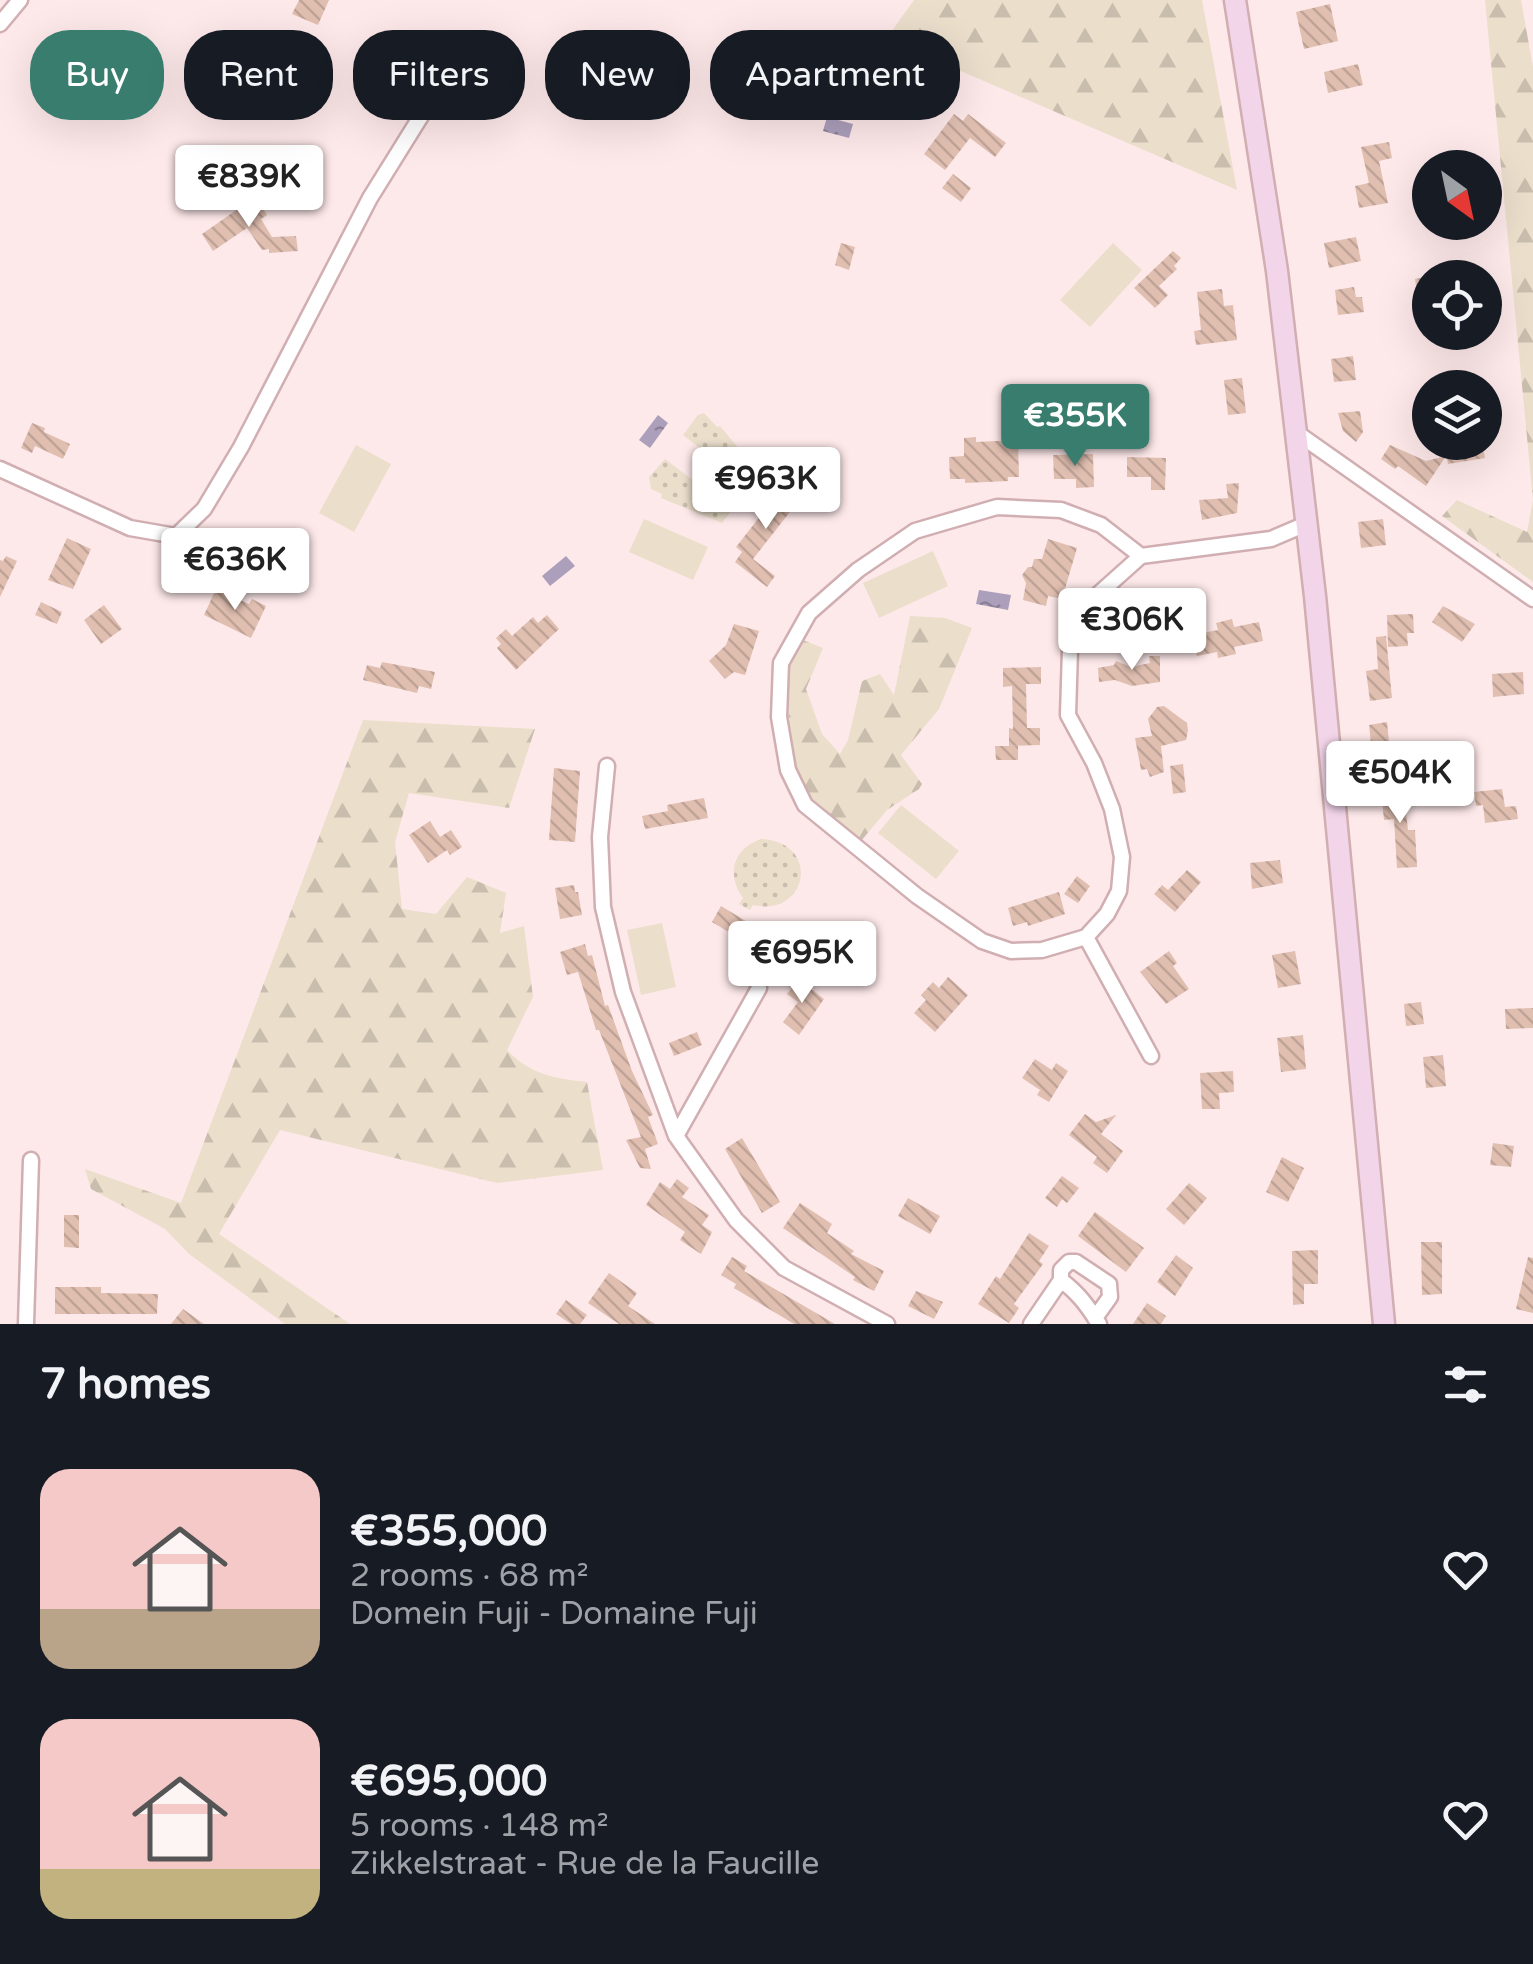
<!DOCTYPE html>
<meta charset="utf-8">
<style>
:root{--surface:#171b24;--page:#20242c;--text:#f1f3f6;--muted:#9ea1a6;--accent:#397d6f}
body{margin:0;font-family:"Varela Round",sans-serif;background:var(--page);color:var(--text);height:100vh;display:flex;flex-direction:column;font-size:38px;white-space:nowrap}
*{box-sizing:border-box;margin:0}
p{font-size:32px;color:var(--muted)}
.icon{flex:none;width:55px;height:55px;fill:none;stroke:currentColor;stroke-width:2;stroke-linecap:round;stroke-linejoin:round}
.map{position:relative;height:1324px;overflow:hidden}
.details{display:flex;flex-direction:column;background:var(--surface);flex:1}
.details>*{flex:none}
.top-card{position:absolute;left:30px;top:30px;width:1000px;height:90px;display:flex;gap:20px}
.needle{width:65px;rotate:147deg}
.fabs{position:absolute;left:1412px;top:150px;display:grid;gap:20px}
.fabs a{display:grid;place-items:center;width:90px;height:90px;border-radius:50%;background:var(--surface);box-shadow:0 10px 40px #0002;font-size:50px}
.price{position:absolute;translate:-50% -85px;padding:0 22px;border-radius:10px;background:#fff;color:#222;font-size:32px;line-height:65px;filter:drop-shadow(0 2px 5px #0008)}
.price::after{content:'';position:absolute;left:50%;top:60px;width:30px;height:22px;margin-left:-15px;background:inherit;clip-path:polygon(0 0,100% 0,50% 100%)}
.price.active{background:var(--accent);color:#fff}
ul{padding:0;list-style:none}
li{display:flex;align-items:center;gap:30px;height:250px;padding:0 40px}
li span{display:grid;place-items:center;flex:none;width:280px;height:200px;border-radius:30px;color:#555}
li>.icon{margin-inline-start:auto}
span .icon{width:120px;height:120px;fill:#fffc;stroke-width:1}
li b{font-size:42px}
h2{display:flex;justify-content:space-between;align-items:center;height:120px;padding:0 40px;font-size:42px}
.pill{padding:0 35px;border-radius:40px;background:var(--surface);box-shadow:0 10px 40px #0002;font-size:35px;line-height:90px}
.pill.active{background:var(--accent);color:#fff}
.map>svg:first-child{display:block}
</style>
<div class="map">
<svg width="1533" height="1324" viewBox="0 0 1533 1324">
<defs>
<pattern id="grass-dots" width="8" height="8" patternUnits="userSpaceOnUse" patternTransform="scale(2.5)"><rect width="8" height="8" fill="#ebdecb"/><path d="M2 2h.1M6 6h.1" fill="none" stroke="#c9bead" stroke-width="1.8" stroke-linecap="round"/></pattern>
<pattern id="forest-firs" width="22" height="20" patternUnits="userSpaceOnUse" patternTransform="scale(2.5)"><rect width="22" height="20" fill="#ebdecb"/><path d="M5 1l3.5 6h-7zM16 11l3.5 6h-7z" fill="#c9bead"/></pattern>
<pattern id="water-ripples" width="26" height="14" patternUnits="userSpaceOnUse" patternTransform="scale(2.5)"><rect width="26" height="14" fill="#ac9fbb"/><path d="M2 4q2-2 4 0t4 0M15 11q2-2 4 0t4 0" fill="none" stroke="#8c8097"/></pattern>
<pattern id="building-back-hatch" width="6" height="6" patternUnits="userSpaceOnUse" patternTransform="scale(2.5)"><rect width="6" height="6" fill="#e0bfb1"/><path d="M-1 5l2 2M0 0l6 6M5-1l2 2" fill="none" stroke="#c0a397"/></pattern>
</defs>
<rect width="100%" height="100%" fill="#fee9ea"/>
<path fill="url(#grass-dots)" d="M704,413L717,427L720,426L760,474L750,487L683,435L698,415Z
M665,459L732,510L722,523L661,498L662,494L651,489L649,477Z
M761,839C822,842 808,918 753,905L750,910L739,904L743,898C726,874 733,849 761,839Z"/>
<path fill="url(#forest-firs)" d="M914,0H1202L1237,190L886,39Z
M1485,0H1521L1533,67V582L1442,516L1457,500L1527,532L1533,500Z
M910,616L945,618L972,628L939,709L901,755L922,784L919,789L887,810L861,841L807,802L790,763L788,698L791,657L803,640L823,648L806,689L822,734L840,754L848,740L862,681L880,674L894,695Z
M363,720L535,729L509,808L409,793L395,842L402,909L436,914L467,877L506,893L500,933L524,926L533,997L507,1050C529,1074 555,1079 587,1082L603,1170L497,1183L280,1130L219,1234L350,1324H285L189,1254L165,1229L91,1189L85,1169L181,1203Z"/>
<path fill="#ebdecb" d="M1113,243L1142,270L1090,327L1060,300Z
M356,445L391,464L354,532L319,513Z
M644,519L708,547L693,580L629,552Z
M933,551L948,586L879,618L863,583Z
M901,805L959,851L936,879L878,833Z
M662,923L676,987L641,995L627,930Z"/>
<path fill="url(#water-ripples)" d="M827,117L853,124L849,138L823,131Z
M658,415L668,423L650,448L639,440Z
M566,556L575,566L550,586L542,576Z
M979,590L1011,595L1008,610L976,604Z"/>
<path fill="url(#building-back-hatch)" d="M299,0H329L318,25L292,14Z
M1330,4L1338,41L1304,49L1296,12Z
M1358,64L1363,85L1328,93L1324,72Z
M954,114L963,121L968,114L1006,143L995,157L970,138L945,170L924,154Z
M1389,142L1392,158L1379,161L1388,203L1359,208L1355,186L1369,183L1361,147Z
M953,174L971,188L961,202L942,188Z
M255,197L267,215L261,219L272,237L296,236L298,251L269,253V249L262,250L247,228L213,251L202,234Z
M1356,237L1361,261L1329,268L1324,243Z
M841,243L855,247L849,270L835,265Z
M1173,251L1181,258L1174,266L1177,269L1159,286L1168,295L1155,308L1134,288Z
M1430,276V335L1423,336L1415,279Z
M1354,287L1356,297H1362L1364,312L1338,315L1335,290Z
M1222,289L1224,306L1233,305L1237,340L1196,345L1194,331L1201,330L1197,292Z
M1353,356L1356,380L1334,382L1331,359Z
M1242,378L1246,413L1228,415L1224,380Z
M1360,411L1363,432L1356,442L1343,431L1338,413Z
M32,423L45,428L44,432L70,444L63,459L35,446L32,453L21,448Z
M976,437V442L1018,440L1019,477H1008V481L965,483V479H950L949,457L964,456V438Z
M1444,442H1482L1485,458L1448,464Z
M1390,445L1426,461L1446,456L1426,486L1398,466L1395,469L1381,459Z
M1093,454L1094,487L1076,488V479H1054L1053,455Z
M1127,457L1166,458L1165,490H1151V477H1127Z
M787,482L804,494L753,559L775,576L767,587L735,562L742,552L736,547Z
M1239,483L1237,513L1202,520L1199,500L1228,498L1226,484Z
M1383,519L1386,545L1361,548L1358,522Z
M67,538L91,549L73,589L48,580Z
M1048,539L1077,548L1062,599L1048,596L1046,606L1023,600L1026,583L1022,575L1028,567H1032L1034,559H1042Z
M6,556L17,561L0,597V560L3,561Z
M216,589L249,604L252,599L266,606L251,638L204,615Z
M41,602L62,612L57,624L35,615Z
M104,605L122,629L101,644L84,620Z
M1443,606L1475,624L1462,642L1432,622Z
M1413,614L1414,633H1407L1408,646L1388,647L1387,615Z
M547,615L559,629L516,670L497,648L501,644L496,638L506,629L512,636L533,617L538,623Z
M1232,619L1234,627L1259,622L1263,641L1234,647L1236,654L1218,658L1217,652L1197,656L1192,635L1218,630L1216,623Z
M734,624L759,631L745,675L734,672L725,679L709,661L726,645Z
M1386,636L1392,698L1370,701L1366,671L1378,669L1376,637Z
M1149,656H1160V682L1132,686L1115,680L1099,682L1098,668L1114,665L1116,661L1131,667L1150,663Z
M382,662L435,672L431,689L419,686L417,693L363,680L367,665L380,668Z
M1041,667V684H1026L1027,728H1040V745L1009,746V728L1013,729L1012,686L1003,687V668Z
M1523,672L1524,694L1493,697L1492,674Z
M1164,706L1187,723L1188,730L1186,740L1161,746L1164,772L1150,777L1147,769L1141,770L1135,738L1152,736L1148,719L1157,707Z
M1387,722L1391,761L1373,763L1369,725Z
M995,746H1018V760H996Z
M1183,764L1186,792L1173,794L1170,766Z
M554,768L580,771L575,842L549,840Z
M1403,786L1408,830H1415L1417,867L1397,868L1394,819L1384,820L1381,788Z
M1502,789L1505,807L1516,806L1518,819L1485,823L1483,805L1476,806L1474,792Z
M704,798L708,818L645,829L642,816L668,811L667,805Z
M430,821L440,837L451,830L462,847L450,855L447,850L428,863L409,835Z
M1280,860L1283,883L1252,889L1250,863Z
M1187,870L1201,882L1175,912L1154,894L1162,885L1168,890Z
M1077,876L1090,886L1078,903L1064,894Z
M574,885L575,892H578L582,915L560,919L555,888Z
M1059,892L1065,914L1028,926L1027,922L1013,926L1008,908Z
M721,906L754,926L745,942L712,922Z
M585,944L588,956L592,955L605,1006L608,1005L632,1071L653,1115L648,1117L658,1144L645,1149L651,1169L640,1168L626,1140L641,1137L599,1030H596L578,972L567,975L560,952Z
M1169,951L1177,963L1173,966L1189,989L1166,1004L1140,972Z
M1295,951L1301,984L1278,988L1272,955Z
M948,977L968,995L935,1032L914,1013L926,1000L921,995L933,982L939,988Z
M799,979L824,999L799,1035L783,1022L798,1002L787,994Z
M1421,1002L1424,1024L1406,1026L1404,1004Z
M1533,1008V1028L1506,1029L1505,1009Z
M697,1032L702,1045L674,1056L669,1043Z
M1303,1035L1306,1069L1281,1072L1277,1038Z
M1443,1055L1446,1086L1426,1088L1423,1057Z
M1035,1059L1052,1070L1056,1063L1068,1071L1049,1102L1037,1095L1040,1090L1022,1078Z
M1233,1071L1234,1092L1219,1093L1220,1109H1202L1200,1073Z
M1085,1114L1096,1122L1116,1115L1101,1134L1123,1151L1107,1173L1093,1163L1097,1157L1069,1135Z
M742,1138L780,1202L762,1213L725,1149Z
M1493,1143L1514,1146L1511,1167L1490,1165Z
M1282,1157L1304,1168L1288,1202L1266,1192Z
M1062,1176L1079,1188L1067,1203L1062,1199L1057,1207L1045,1198Z
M677,1179L689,1188L682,1197L709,1215L702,1225L712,1232L701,1254L680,1240L685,1232L646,1205L660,1182L670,1189Z
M1189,1183L1207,1198L1184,1225L1166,1209Z
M908,1198L940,1216L930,1234L898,1216Z
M800,1203L832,1224L827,1233L854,1251L851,1254L884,1271L874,1291L853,1280L855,1277L783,1228Z
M1095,1212L1144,1248L1126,1272L1078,1236Z
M64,1215H79V1248L64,1247Z
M1029,1233L1049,1246L1039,1261L1043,1264L1014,1304L1019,1308L1009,1323L978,1304L996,1276L1000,1279Z
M1421,1242H1442V1294L1422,1295Z
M1318,1250V1284H1304V1304L1293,1305L1292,1251Z
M1176,1255L1193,1268L1175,1296L1157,1282Z
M732,1257L747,1266L744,1271L835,1324H794L734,1288L736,1284L721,1275Z
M1528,1257L1533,1258V1313L1516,1309Z
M609,1273L637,1293L628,1306L655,1324H619L588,1303Z
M55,1287H101V1293L158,1294L157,1314H55Z
M916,1291L943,1302L934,1319L908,1306Z
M566,1300L587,1315L580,1324H571L556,1314Z
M1147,1303L1166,1316L1161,1324H1133Z
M183,1309L204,1324H171Z"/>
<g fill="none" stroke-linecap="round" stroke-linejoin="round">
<defs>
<path id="street" d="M0,24L20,0
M1297,433L1533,599
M0,469L130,528L176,536L204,509L241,447L370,198L431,100L447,42
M1141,556L1094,598L1070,650L1068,715L1094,763L1112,809L1122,857L1119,891L1107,914L1086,937L1042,950L1011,951L982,941L917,896L805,805L788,770L779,717L781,663L809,613L858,570L915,531L997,507L1061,510L1101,525L1141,556L1271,539L1306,524
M607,766L600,837L603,907L623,992L676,1136L736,1220L784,1268L887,1324
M1086,937L1151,1056
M676,1136L759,988
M1095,1318L1110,1297L1109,1284L1076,1262H1069L1061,1270V1280C1079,1294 1087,1305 1099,1324
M26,1324L31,1160
M1031,1324L1061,1280"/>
<path id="secondary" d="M1235,0L1277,271L1315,596L1384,1324"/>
</defs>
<use href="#street" stroke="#d0aeb1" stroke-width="19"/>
<use href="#secondary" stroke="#d0aeb1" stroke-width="25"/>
<use href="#street" stroke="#fff" stroke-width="14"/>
<use href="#secondary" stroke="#f2d5e9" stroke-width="20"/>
</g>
</svg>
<div class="fabs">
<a><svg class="needle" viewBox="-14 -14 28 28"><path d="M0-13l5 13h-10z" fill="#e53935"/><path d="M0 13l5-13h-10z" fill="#9ea1a6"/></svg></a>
<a><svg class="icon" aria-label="locate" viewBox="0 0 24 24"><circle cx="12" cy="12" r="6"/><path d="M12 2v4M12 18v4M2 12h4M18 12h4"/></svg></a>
<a><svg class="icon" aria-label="layers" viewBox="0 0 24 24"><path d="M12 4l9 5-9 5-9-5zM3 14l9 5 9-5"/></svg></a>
</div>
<b class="price" style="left:249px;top:230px">€839K</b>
<b class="price active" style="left:1075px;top:469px">€355K</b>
<b class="price" style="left:766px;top:532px">€963K</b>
<b class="price" style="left:235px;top:613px">€636K</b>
<b class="price" style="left:1132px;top:673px">€306K</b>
<b class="price" style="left:1400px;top:826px">€504K</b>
<b class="price" style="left:802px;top:1006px">€695K</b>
<div class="top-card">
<a class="pill active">Buy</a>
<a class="pill">Rent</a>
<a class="pill">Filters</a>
<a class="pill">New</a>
<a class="pill">Apartment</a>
</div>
</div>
<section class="details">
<h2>7 homes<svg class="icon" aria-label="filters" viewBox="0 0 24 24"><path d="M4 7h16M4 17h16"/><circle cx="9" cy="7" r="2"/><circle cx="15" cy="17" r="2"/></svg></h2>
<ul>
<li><span style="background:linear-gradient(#f6c9c9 70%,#b9a48a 0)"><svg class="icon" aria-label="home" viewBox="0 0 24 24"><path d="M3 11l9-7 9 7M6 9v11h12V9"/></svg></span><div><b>€355,000</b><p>2 rooms · 68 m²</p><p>Domein Fuji - Domaine Fuji</p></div><svg class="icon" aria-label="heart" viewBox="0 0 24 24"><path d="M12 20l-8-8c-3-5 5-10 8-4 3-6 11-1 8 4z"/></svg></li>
<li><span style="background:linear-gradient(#f6c9c9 75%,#c2b280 0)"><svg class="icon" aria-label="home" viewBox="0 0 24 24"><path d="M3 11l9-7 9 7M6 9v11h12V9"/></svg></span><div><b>€695,000</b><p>5 rooms · 148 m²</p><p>Zikkelstraat - Rue de la Faucille</p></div><svg class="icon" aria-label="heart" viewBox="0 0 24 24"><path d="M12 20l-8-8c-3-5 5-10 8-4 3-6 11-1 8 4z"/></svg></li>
</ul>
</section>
